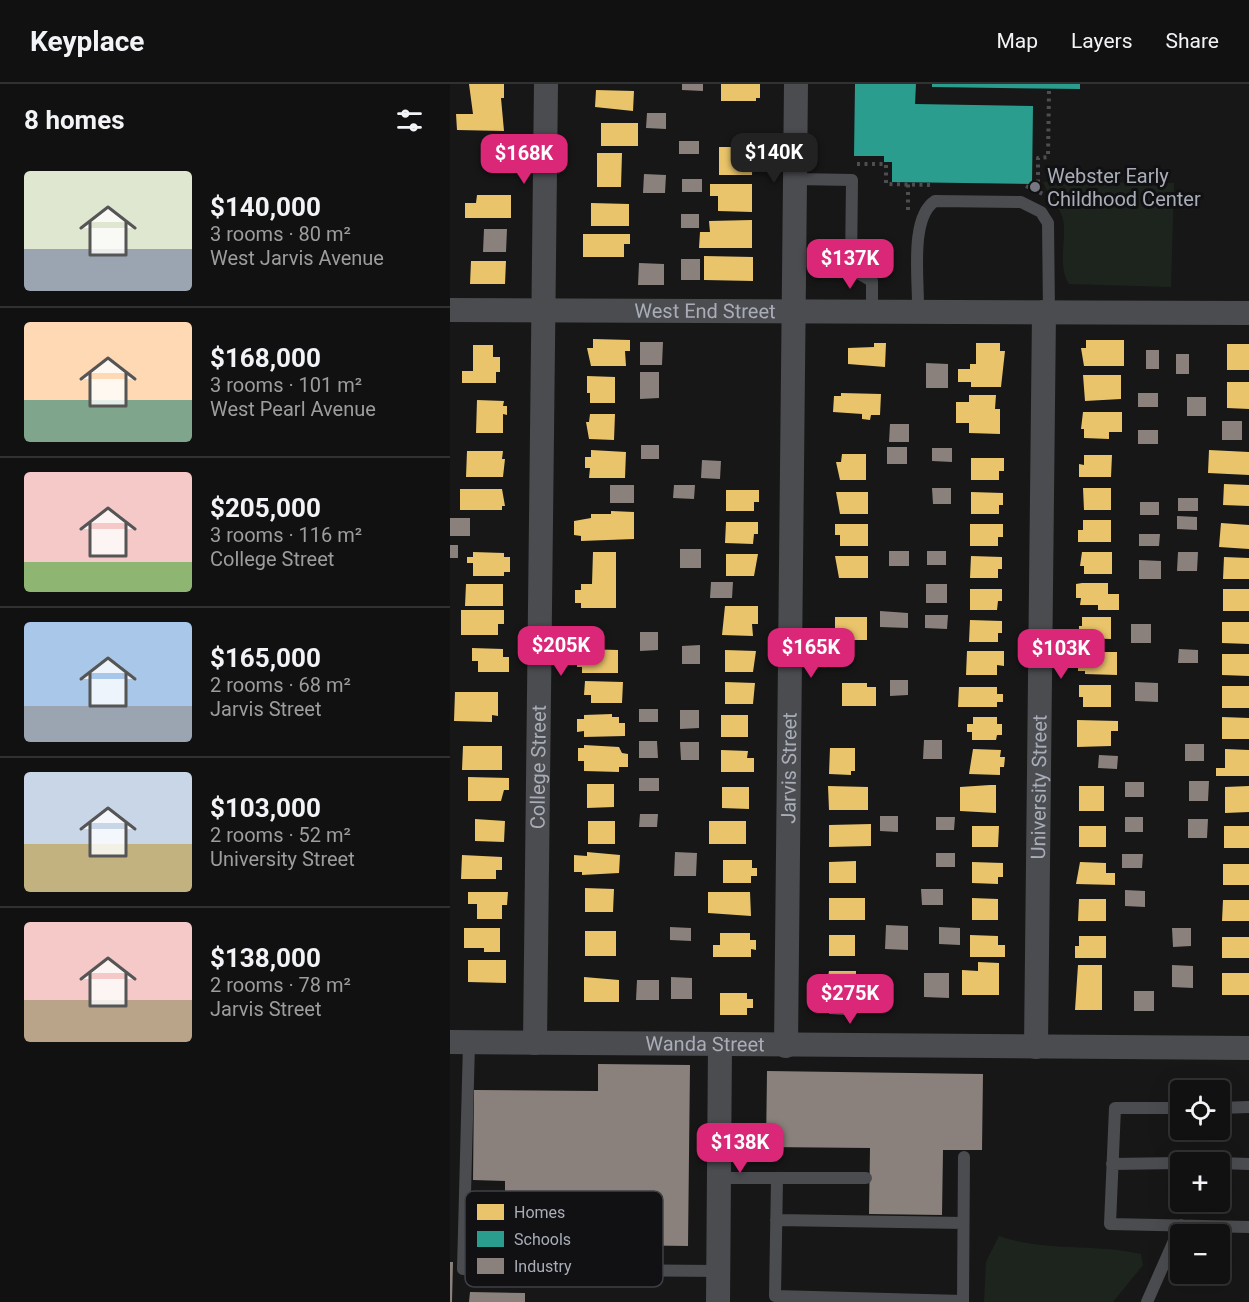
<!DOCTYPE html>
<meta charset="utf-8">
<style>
:root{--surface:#111;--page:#1a1a1a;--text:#f1f3f6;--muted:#9c9d9f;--line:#303131;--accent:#db2777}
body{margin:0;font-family:Roboto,sans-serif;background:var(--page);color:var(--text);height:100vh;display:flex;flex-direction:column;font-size:22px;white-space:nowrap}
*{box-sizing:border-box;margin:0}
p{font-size:20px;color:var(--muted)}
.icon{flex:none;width:33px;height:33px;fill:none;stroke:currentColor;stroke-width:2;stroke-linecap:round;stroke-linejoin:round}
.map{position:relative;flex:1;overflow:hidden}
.sheet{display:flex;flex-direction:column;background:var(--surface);width:450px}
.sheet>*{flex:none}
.tools{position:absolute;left:720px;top:996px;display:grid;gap:12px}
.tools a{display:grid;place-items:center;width:60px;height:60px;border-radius:6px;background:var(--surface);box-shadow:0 6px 24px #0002,0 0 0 2px var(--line);font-size:30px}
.price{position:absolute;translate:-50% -51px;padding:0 14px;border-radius:12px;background:var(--accent);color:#fff;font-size:20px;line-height:39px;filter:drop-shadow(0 2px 3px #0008)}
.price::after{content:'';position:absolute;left:50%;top:36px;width:18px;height:14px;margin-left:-9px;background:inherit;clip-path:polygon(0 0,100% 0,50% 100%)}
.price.selected{background:#222;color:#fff}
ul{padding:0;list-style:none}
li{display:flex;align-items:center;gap:18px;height:150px;padding:0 24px}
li+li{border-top:2px solid var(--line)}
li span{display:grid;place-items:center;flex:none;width:168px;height:120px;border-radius:6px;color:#555}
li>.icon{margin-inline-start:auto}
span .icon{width:72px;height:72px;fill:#fffc;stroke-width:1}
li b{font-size:26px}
h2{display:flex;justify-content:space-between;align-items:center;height:72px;padding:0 24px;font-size:26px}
header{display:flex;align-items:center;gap:36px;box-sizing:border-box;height:84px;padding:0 30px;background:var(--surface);border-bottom:2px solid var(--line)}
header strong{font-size:28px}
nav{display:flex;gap:33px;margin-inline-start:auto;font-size:21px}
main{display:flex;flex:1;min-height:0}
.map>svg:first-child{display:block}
</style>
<header>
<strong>Keyplace</strong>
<nav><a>Map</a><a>Layers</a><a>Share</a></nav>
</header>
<main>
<section class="sheet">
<h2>8 homes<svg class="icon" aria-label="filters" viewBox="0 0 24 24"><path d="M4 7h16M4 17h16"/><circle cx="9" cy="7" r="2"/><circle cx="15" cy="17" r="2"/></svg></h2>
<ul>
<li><span style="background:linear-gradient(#dfe7d0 65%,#9aa5b1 0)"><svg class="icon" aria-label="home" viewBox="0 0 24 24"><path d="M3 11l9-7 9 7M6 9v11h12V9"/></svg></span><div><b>$140,000</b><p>3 rooms · 80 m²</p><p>West Jarvis Avenue</p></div></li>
<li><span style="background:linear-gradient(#ffd9b3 65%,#7fa58c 0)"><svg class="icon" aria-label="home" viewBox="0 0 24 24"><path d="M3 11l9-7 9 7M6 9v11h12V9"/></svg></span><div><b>$168,000</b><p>3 rooms · 101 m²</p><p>West Pearl Avenue</p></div></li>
<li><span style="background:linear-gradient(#f6c9c9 75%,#8fb573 0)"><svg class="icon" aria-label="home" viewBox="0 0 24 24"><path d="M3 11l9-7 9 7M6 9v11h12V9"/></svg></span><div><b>$205,000</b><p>3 rooms · 116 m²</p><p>College Street</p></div></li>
<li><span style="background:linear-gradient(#a9c7e8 70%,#9aa5b1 0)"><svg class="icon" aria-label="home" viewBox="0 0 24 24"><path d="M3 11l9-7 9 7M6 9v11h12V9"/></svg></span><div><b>$165,000</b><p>2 rooms · 68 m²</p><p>Jarvis Street</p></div></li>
<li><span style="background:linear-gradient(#c9d6e8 60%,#c2b280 0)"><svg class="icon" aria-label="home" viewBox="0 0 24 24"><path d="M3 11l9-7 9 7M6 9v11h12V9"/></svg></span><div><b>$103,000</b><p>2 rooms · 52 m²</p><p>University Street</p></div></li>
<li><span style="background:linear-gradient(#f6c9c9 65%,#b9a48a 0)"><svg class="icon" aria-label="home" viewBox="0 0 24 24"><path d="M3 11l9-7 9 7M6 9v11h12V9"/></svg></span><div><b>$138,000</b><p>2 rooms · 78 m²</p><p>Jarvis Street</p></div></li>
</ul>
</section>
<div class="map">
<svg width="799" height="1218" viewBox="0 0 799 1218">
<rect width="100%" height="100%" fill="#171717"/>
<path fill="#1d241e" d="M593,98L724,99L721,203L619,200C607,182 617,156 613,135C609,120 598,112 593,98Z
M549,1152C594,1168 644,1159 691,1170L693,1181L663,1218H534L536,1178Z"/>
<path fill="#e9c46a" d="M19,0H54V14H51L54,47L7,46L6,30H23Z
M271,0H310V14H306V17H271Z
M146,6L184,7L183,27L145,23Z
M151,39H188V62H151Z
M269,63H303L302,91H269Z
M147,69H172L171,103H147Z
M260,100H302V128L268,127V112H260Z
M27,111H61V134H15V119H26Z
M141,119L179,120V142H141Z
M302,136V164H249L250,148H260L259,137Z
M133,150H180V160H174V173H133Z
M254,172L303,173V197L254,196Z
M21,177H56L55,200H20Z
M143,255L180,256V267H175L176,282H141L137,264H143Z
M636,256H674V282H634L631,264H636Z
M424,259H436L435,283L398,280V264L424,263Z
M526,259H550V267H555L551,303H521V298H508V285H520V280H526Z
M777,260H799V286H777Z
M23,261H43V273H50V288H46V299H12V287H23Z
M633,291H671V315L635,317Z
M137,292L165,293V319H140V309H137Z
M777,298H799V325L777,324Z
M391,309L431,310L430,331H421L420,336L412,335V330L383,328L384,312H391Z
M519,311H546L545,325H550V350L519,349V339H506V318H519Z
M27,316L54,317L53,322H57V331L53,330V349H26Z
M633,328H672V348H659V355L634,354V345H631Z
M140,330H165L164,356L139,355L136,338H139Z
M141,366L176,368L175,394H139L140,384H135V373H141Z
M759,366L799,368V391L758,389Z
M17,367H53L52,375H55L53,393H16Z
M392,370H416V396H390L386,378H391Z
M634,371H662L661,393H629V380L634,381Z
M521,374H554V387H549V396H521Z
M774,400L799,401V422L773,421Z
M633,404H661V426H634Z
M10,405H52L55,422H52V426H10Z
M276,406H309V418H304V427H276Z
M386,408H418V430H390Z
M521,408L553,409V421H549V430H521Z
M161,427L184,428V455L131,457V452L124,451V437L141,434V430H161Z
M633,436H661V458H628V446H633Z
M276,438H308V450H304L303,460L275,459Z
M771,439L799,441V465L769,463Z
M385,440H418V462H390V451H385Z
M520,440H553V453H548V462H520Z
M23,468L54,469V473H60V488H54V492H23V479H17V473H23Z
M143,468H166V524H131V519H125V506H131V500H142Z
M632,468H662V490H634V482H630Z
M276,470H308L304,492H276Z
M385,472H418V494H389Z
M521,472L552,473V485H548V494H520Z
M774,473L799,474V495H773Z
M632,499H658V510H669V526H648V521H630L631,514H626V500Z
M16,500H53V522H15Z
M520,505H552V517H548L547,526H520Z
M773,505H799V527H773Z
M275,522H308V540H302L303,552L272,551Z
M11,526H54V540H48V551H11Z
M385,533H417V556H389V545L385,544Z
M632,533H661V555L629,554V542H632Z
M520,536L552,537V549H548V558H519Z
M772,538H799V560L772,559Z
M22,564L53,565V573H59V588H28V577H22Z
M133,565L168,566V589H132V583H127V571H133Z
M275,566L306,567L303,588H275Z
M517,567H554V582L547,581V591H516Z
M635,568H667V591L635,590V587H628V573H634Z
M772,570H799V592L772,591Z
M135,597L173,598L172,619H141V611H134Z
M275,598L305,599L303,620H275Z
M392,599H417V603H426V622H392Z
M629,601H661V623H633V613H629Z
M772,602H799V624H772Z
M509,603H547V610H553V618H547V623H508Z
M5,608H48V632L42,631V638L4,637Z
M162,630V633H169V639H175V652L134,653V647L127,648V635H134V631Z
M271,631H298V653H271Z
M523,633H547V640H552V651H547L546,656H522V648H517V640H523Z
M772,633L799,634V655H772Z
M627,636L668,637V647H661V662L627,663Z
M134,661L169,663L172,669L178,670V683H169V688L134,687V677H128V664H134Z
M13,662H52V686H12Z
M380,664H405V687H401V691L379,690Z
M523,665L551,666L550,673H555L554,683H550V691L519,690Z
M775,665L799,666V692H766V684H775Z
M271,666L298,667L297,674H304V688H271Z
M18,693L59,694V706H54L51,717H18Z
M137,700H164V723L137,724Z
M540,701H546V729L510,727V703Z
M378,702L418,703V726H379Z
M629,702H654V727H629Z
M799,702V728L775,729V703Z
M272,703H299V725L272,724Z
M25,735L55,737L54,758L25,757Z
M138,737H165V760H138Z
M259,737H296V760H259Z
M421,740V762L379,763V741Z
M522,742H549L548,763H522Z
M629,742H656V763H629Z
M774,742H799V764H774Z
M137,768L170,771L169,789L132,791V788H124V771L137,772Z
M12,771L52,773V786H46V795H11Z
M273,776H302V784H307V792H301V799H273Z
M406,777V799H379V778Z
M522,778L553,779V793H548V800L522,799Z
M630,778L656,779V789H665V801L626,800Z
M773,780H799V801H773Z
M135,804L164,805L163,828H135Z
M18,808H58L57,821H52V835H27V820H18Z
M258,808H300L301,832L258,829Z
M379,814H415V836H379Z
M522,814L548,815V836H522Z
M629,815H656V837H628Z
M773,816H799V837H772Z
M14,844H50V868H34V864H14Z
M135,847H166V872H135Z
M270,849H300V856H306V866L301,865V873H263V861H270Z
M379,851H405V872H379Z
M520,851L548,852V861H555V873H520Z
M629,852H656V874H625V862H629Z
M772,853H799V874H772Z
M18,876H56V899L18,898Z
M528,878L549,879V911H512V886L528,887Z
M628,881H652V926H625Z
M379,887H406V909H375Z
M772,889H799V911H772Z
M134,893L169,896V918H134Z
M270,909H297V915H303V924H297V931H270Z"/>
<path fill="#2a9d8f" d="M405,0H466L465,20L583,22L582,100L442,98V78H434V72H404Z
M482,0H630V5L482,3Z"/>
<path fill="#8a817c" d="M232,0H253V7L232,6Z
M197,29H216V45L196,44Z
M229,57H249V70H229Z
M194,90L216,91L215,109H193Z
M232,95H252V108H232Z
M231,130H249V144H231Z
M34,145H57L56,168H33Z
M231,175H250V196H231Z
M189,179L214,180V201H188Z
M190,258H213L212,281H190Z
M696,266H709V285H696Z
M726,270H739V290H726Z
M476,279L498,280V304H476Z
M190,288H209V314L190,315Z
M688,309H708V323H688Z
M737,313H756V332H737Z
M772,337H792V356H772Z
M440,340H459V358H439Z
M688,346H708V360H688Z
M191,361H209V375H191Z
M437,363H457V380H437Z
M482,364H502V378L482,377Z
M252,376L271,377L270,395L251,394Z
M160,401H184V419H160Z
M224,401H245L244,415L223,414Z
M482,404H501V420H483Z
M728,414H748V427H728Z
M690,418H709V431H690Z
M727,432L747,433V446L727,445Z
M0,434H20V452H0Z
M689,450H710L709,462H689Z
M0,461H8V474H0Z
M230,465H251V484H230Z
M439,467H459V482H439Z
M477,467H496V481H477Z
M728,468H748L747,487H727Z
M689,476L711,477V495H689Z
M261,498H283L282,514H260Z
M476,500H497V519H476Z
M430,527L458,529V544L430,543Z
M475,531H498L497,545L475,544Z
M681,540H701V559H681Z
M190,548H208V566L190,567Z
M250,561V580H232V562Z
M729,565L748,566V579H728Z
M440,596H458V611L440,612Z
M685,598L708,599V618L685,617Z
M189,625H208V638H189Z
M230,626H249V644L230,645Z
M474,656H492V675H473Z
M189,657H207L208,674H189Z
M230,658H249V676H231Z
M735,660H754V677H735Z
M649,671L668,672L667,685L648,684Z
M189,694H209V707H189Z
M739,697H759L758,717H739Z
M675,698H694V713H675Z
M190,730H208L207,743H189Z
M430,732H448V748L430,747Z
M486,733H505L504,746H486Z
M675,733H693V748H675Z
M738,735H758L757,754H738Z
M225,768L247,769L246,792H224Z
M486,769H505V783H486Z
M672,770H693L692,784H672Z
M471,805H493V821H472Z
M675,806L695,807V823L675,822Z
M436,841L458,842V866L435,865Z
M220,843L241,844V857L220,856Z
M489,843L510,844V861L489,860Z
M722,844H741V862L723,863Z
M722,881L743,882V904L722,903Z
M474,889H499V914L474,913Z
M221,893L242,894V915H221Z
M187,896H209V916H186Z
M684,907H704V927H684Z
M379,918H398V931L379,930Z
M148,980L240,981L238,1162L91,1160V1124H55V1097L23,1096L24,1006L148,1007Z
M317,987L533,990L532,1066H493L492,1131L419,1130L420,1064L316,1063Z
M0,1178H3L2,1218H0Z
M20,1208L75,1209V1218H19Z"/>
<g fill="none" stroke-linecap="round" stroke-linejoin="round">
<path stroke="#4d4e52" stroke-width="4" stroke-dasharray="3 4.5" stroke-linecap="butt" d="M407,80H436V100L481,101
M576,102L593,110
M588,106V74L598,73L599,7
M458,126V100"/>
<path stroke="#4b4c50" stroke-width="12" d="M345,95L402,96L401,185L422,197V227
M468,227C469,198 459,134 485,117L571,118L591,128L598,139L599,228
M19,959L13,1185L268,1187
M730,1024H665L660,1140L799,1143
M770,1024L799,1023
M770,1079L799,1080
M662,1080L730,1079
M269,1094H416
M327,1096L325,1212L513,1217L514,1073
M326,1136L513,1139
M697,1218L731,1141"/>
<g stroke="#4b4c50" stroke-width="24">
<path id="s1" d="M0,226L799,229"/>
<path id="s2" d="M0,958L799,964"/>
<path id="s3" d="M85,959L96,0"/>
<path id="s4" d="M336,962L346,0"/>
<path id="s5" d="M586,963L594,228"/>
<path d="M268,1218L270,961"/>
</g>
</g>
<circle fill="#757880" stroke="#111113" stroke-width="2" cx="585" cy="103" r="6"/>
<g text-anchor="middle" stroke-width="6" stroke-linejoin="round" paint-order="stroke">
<g font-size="20" fill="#a8adb8" stroke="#111113" text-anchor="start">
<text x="597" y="99">Webster Early<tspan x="597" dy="23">Childhood Center</tspan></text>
</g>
<g font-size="20" fill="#a8adb8" stroke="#111113">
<text dy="7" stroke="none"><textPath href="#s1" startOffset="255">West End Street</textPath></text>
<text dy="7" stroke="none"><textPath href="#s3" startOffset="276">College Street</textPath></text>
<text dy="7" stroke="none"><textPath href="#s4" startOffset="278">Jarvis Street</textPath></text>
<text dy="7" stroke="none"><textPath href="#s5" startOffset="260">University Street</textPath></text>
<text dy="7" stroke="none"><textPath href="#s2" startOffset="255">Wanda Street</textPath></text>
</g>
</g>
<rect x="15" y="1107" width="198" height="96" rx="9" fill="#111113" stroke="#3e4045" stroke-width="1.5"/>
<rect x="27" y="1120" width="27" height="16" fill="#e9c46a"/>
<rect x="27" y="1147" width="27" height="16" fill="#2a9d8f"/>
<rect x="27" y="1174" width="27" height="16" fill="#8a817c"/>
<g font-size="16" fill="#a8adb8">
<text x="64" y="1134">Homes</text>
<text x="64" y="1161">Schools</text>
<text x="64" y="1188">Industry</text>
</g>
</svg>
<div class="tools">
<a><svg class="icon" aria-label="locate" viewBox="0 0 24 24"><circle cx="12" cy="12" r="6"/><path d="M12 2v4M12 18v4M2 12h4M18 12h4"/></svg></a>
<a>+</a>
<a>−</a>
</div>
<b class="price selected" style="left:324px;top:100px">$140K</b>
<b class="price" style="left:74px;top:101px">$168K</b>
<b class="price" style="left:400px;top:206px">$137K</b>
<b class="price" style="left:111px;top:593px">$205K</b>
<b class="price" style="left:361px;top:595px">$165K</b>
<b class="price" style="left:611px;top:596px">$103K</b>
<b class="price" style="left:400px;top:941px">$275K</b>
<b class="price" style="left:290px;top:1090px">$138K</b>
</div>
</main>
